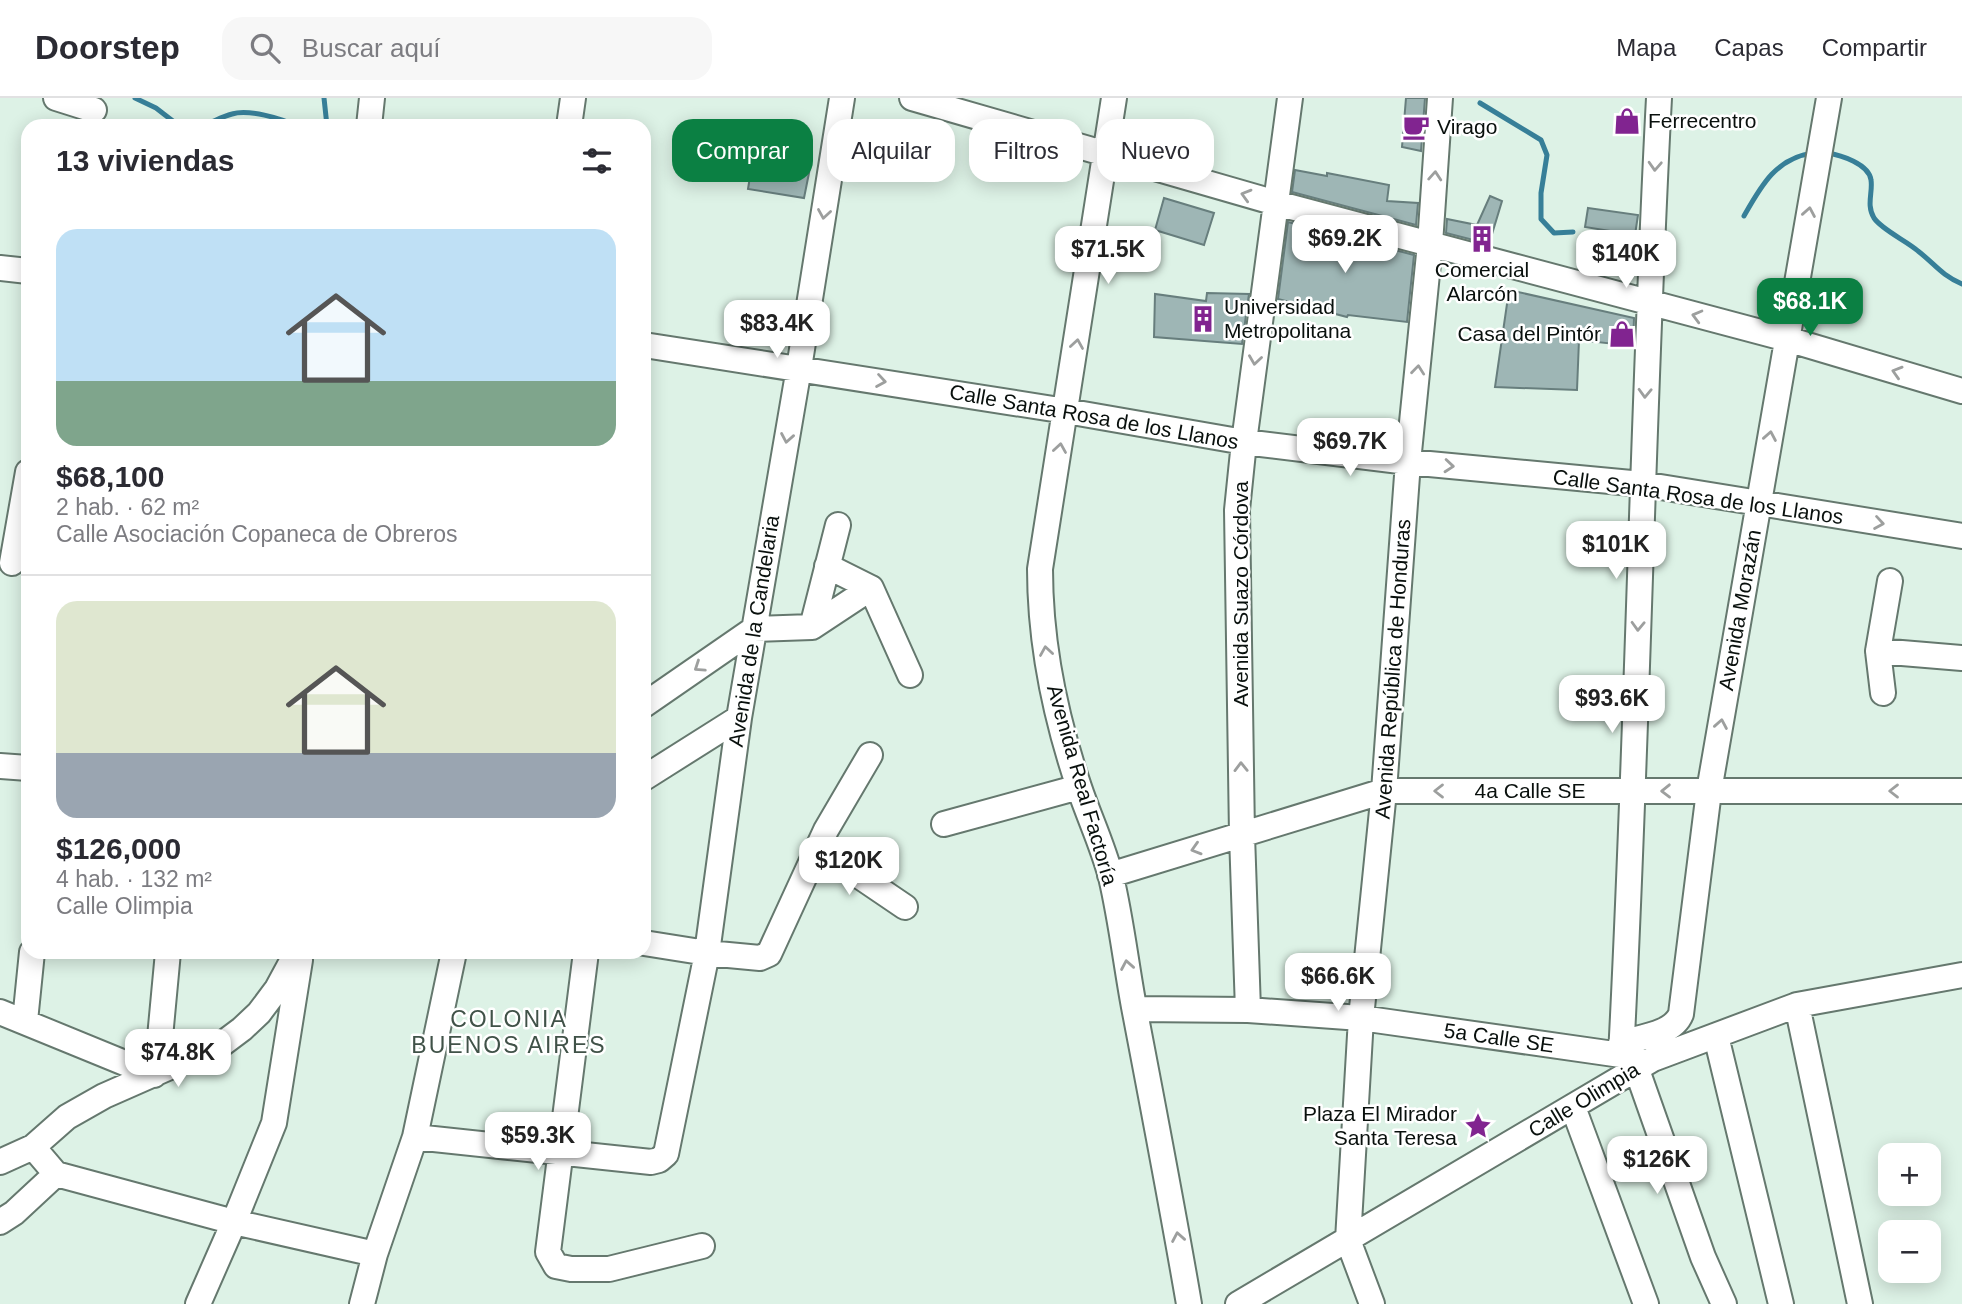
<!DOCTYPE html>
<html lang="es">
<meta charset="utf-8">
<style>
:root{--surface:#fff;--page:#f7f7f7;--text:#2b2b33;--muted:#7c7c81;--line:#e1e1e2;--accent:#0b8043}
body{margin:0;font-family:Helvetica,sans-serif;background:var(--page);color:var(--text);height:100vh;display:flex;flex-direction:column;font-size:26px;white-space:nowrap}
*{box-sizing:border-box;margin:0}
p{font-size:23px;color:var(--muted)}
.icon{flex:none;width:38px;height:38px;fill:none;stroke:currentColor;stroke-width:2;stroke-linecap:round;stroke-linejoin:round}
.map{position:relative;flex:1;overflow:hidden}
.drawer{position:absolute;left:21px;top:21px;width:630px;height:840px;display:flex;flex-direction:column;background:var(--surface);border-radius:21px;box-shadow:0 4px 18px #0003}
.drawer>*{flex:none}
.top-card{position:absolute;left:672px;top:21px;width:665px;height:63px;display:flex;gap:14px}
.controls{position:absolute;left:1878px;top:1045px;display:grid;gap:14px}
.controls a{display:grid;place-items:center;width:63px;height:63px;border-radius:14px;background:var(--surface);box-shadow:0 4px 18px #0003;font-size:35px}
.price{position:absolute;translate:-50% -60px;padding:0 16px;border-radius:14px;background:#fff;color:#222;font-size:23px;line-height:46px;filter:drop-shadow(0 2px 4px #0008)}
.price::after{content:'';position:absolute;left:50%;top:42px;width:21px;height:16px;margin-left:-10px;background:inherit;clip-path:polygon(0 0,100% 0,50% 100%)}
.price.active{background:var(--accent);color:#fff}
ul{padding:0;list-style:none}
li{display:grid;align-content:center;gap:14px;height:371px;padding:0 35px}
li+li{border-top:2px solid var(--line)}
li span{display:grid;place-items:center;height:217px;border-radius:21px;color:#555}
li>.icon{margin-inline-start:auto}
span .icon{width:126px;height:126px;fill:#fffc;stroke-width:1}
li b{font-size:30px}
h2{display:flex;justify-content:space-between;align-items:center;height:84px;padding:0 35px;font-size:30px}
.tag{padding:0 24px;border-radius:21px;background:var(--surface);box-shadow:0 4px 18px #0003;font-size:24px;line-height:63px}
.tag.active{background:var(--accent);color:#fff}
header{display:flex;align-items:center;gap:42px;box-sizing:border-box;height:98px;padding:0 35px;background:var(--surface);border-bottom:2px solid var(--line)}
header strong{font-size:33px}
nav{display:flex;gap:38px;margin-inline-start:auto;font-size:24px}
.search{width:490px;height:63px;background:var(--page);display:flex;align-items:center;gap:18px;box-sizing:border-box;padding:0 24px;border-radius:21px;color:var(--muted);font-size:26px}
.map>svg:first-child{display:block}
</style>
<header>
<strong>Doorstep</strong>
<div class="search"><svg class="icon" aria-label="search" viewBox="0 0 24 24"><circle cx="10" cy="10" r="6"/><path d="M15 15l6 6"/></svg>Buscar aquí</div>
<nav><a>Mapa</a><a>Capas</a><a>Compartir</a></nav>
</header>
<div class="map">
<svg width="1962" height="1206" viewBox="0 0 1962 1206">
<rect width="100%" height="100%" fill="#ddf2e6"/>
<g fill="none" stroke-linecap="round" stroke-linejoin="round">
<path stroke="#377f98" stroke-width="5" d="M135,0L156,10L178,27L190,28
M324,0L327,28
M1480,5L1541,42L1547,57L1541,95V121L1554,135L1573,134
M201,28C211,25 221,19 232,16C248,11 281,20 296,28
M1827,55C1841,57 1869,66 1871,82C1873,94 1866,107 1874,120C1882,132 1907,143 1918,153C1936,167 1940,176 1962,186
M1744,118C1761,88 1776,60 1813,55"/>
</g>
<path fill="#9eb6b5" stroke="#677e7d" stroke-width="2" d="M1406,0H1425L1421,53L1402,49Z
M753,60L810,70L804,100L748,91Z
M1295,72L1327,78V75L1389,87L1387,103L1418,105L1416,127L1292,94Z
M1490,98L1502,103L1489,146L1446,135L1447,121L1477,127Z
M1164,100L1214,115L1204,147L1155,132Z
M1588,110L1638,117L1635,137L1585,129Z
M1288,124L1414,157L1407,224L1348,217L1347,219L1278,201Z
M1509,192L1634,220L1633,248L1579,242L1577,292L1495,289Z
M1207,195L1249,196L1242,246L1154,239L1155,196L1206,203Z"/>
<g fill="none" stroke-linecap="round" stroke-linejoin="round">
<defs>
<path id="minor" d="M56,0L94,12
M912,0L1276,105L1787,241L1962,293
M1114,0L1040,471C1040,545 1055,618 1079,689C1089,719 1103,748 1111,779C1121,821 1126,866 1134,909C1153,1008 1172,1107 1189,1206
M369,28L372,0
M569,28L573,0
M0,170L28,173
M644,247L1066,313L1244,344L1408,364L1642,386L1962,438
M12,465L28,374
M827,468L871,490
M812,529L838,427
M1878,553L1962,560
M1883,595L1878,553L1890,483
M644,607L754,531L812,529L871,490L910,577
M0,668L28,670
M644,680L739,620
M944,726L1079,689
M818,750L905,809
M1110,777L1384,693H1962
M644,845L707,855L760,860L769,856L826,732L870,657
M168,854L159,950L162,961L169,969
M586,854L548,1154L556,1168L571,1171H609L702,1148
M1797,907L1860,1206
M1135,911L1248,912L1361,920L1635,959
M1248,912L1242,737L1237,412L1244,344L1290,0
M0,914L154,977
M25,923L32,854
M1716,938L1781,1206
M1621,945C1641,939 1673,936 1681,916L1709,693L1829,0
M1621,957C1638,638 1642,319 1659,0
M1637,972L1703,1159L1724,1206
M1573,1009L1646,1206
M415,1039L651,1064L659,1062L666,1056L707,855L739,620L799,270L842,0
M33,1049L56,1076L234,1124L375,1156
M0,1064L33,1049L67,1019L104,998L222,946L242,931L259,915L277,891L297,854
M0,1124L14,1115L56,1076
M198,1206L234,1124L274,1025L300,862
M362,1206L375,1156L415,1039L454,854
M1238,1206L1653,961L1797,907L1962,877
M1372,1206L1348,1142L1361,920L1384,693L1408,364L1430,146L1440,0"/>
</defs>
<use href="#minor" stroke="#65786e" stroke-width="28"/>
<use href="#minor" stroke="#fff" stroke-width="24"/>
</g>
<defs><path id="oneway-chevron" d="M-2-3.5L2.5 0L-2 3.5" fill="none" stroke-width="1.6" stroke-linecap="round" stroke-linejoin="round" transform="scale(1.75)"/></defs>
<g stroke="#9d9f9e">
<use href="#oneway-chevron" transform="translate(1655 68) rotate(93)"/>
<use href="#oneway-chevron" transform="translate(1435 78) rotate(-86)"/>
<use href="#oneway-chevron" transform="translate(1246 97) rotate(-164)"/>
<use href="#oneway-chevron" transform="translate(1809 114) rotate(-80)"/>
<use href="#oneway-chevron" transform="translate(824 116) rotate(99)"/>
<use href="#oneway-chevron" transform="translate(1697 218) rotate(-165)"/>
<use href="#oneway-chevron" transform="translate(1077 246) rotate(-81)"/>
<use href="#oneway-chevron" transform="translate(1255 262) rotate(98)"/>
<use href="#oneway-chevron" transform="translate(1418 272) rotate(-84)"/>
<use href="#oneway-chevron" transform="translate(1897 274) rotate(-163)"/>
<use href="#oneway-chevron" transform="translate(881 283) rotate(9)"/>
<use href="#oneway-chevron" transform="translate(1645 295) rotate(92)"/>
<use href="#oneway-chevron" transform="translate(1770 338) rotate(-80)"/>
<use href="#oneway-chevron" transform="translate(787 340) rotate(100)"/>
<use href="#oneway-chevron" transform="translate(1060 350) rotate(-81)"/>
<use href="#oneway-chevron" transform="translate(1449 368) rotate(5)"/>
<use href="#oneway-chevron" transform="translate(1879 425) rotate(9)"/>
<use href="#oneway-chevron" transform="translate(1638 528) rotate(92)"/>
<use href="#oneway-chevron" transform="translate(1046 553) rotate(-99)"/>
<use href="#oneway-chevron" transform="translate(699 569) rotate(146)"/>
<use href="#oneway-chevron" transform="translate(1721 626) rotate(-80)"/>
<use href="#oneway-chevron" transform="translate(1241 669) rotate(-91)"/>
<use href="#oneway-chevron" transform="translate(1439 693) rotate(-180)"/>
<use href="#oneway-chevron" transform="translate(1666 693) rotate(179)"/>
<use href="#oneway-chevron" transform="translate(1894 693) rotate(-180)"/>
<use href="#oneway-chevron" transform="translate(1196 751) rotate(163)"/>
<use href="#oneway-chevron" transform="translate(1127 867) rotate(-100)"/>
<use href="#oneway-chevron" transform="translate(1178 1139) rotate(-100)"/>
</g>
<defs>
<symbol id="shop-bare" viewBox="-9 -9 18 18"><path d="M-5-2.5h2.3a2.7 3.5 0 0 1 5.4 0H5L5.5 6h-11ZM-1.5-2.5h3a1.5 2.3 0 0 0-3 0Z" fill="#812490" stroke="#fff" stroke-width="2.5" paint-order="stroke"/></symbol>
<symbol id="cafe-bare" viewBox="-9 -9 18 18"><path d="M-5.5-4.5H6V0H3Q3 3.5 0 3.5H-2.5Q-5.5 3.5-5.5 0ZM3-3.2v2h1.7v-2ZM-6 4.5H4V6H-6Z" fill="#812490" stroke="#fff" stroke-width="2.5" paint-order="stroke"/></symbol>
<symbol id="building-bare" viewBox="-9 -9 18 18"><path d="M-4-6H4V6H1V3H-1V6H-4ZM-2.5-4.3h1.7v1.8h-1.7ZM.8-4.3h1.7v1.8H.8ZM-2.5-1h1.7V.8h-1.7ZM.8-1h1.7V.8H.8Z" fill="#812490" stroke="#fff" stroke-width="2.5" paint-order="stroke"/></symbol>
<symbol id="sight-bare" viewBox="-9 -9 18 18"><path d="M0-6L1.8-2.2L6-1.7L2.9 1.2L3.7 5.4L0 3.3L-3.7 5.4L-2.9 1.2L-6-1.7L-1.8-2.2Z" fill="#812490" stroke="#fff" stroke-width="2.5" paint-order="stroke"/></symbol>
</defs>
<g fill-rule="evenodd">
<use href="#shop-bare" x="1608" y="4" width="38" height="38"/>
<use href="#cafe-bare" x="1397" y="10" width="38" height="38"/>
<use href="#building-bare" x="1463" y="122" width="38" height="38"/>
<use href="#building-bare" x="1184" y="202" width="38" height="38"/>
<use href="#shop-bare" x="1603" y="217" width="38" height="38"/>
<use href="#sight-bare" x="1459" y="1009" width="38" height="38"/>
</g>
<g text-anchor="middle" stroke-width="5" stroke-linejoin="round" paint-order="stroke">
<g font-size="21" fill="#09100d" stroke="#fff" text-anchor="start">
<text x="1648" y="30">Ferrecentro</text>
<text x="1437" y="36">Virago</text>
<text x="1482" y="179" text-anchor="middle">Comercial<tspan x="1482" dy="24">Alarcón</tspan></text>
<text x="1224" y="216">Universidad<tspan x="1224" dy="24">Metropolitana</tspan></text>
<text x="1601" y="243" text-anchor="end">Casa del Pintór</text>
<text x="1457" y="1023" text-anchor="end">Plaza El Mirador<tspan x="1457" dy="24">Santa Teresa</tspan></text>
</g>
<g font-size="21" fill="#09100d" stroke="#fff">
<text transform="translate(1094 319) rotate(10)" y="7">Calle Santa Rosa de los Llanos</text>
<text transform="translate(1698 399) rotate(8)" y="7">Calle Santa Rosa de los Llanos</text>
<text transform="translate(1241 496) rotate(-90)" y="7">Avenida Suazo Córdova</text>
<text transform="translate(1740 512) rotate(-80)" y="7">Avenida Morazán</text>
<text transform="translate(754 533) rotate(-81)" y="7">Avenida de la Candelaria</text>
<text transform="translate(1393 571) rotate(-86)" y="7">Avenida República de Honduras</text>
<text transform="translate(1082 687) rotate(74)" y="7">Avenida Real Factoría</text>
<text x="1530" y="700">4a Calle SE</text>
<text transform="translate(1499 940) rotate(8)" y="7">5a Calle SE</text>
<text transform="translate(1584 1002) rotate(-31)" y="7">Calle Olimpia</text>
</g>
<g font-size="23" letter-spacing="2" fill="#405248" stroke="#fff">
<text x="509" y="929">COLONIA<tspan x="509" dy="26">BUENOS AIRES</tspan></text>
</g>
</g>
</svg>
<div class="controls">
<a>+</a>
<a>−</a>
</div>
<b class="price" style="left:1345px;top:177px">$69.2K</b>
<b class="price" style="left:1108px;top:188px">$71.5K</b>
<b class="price" style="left:1626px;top:192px">$140K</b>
<b class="price active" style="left:1810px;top:240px">$68.1K</b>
<b class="price" style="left:777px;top:262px">$83.4K</b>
<b class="price" style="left:1350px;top:380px">$69.7K</b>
<b class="price" style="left:1616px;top:483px">$101K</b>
<b class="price" style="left:1612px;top:637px">$93.6K</b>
<b class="price" style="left:849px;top:799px">$120K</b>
<b class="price" style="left:1338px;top:915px">$66.6K</b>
<b class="price" style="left:178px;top:991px">$74.8K</b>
<b class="price" style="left:538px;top:1074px">$59.3K</b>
<b class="price" style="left:1657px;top:1098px">$126K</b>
<div class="top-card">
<a class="tag active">Comprar</a>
<a class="tag">Alquilar</a>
<a class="tag">Filtros</a>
<a class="tag">Nuevo</a>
</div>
<section class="drawer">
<h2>13 viviendas<svg class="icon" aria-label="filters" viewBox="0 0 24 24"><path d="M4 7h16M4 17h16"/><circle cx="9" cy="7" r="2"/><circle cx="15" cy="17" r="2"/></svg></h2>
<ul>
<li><span style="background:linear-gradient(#bfe0f5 70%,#7fa58c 0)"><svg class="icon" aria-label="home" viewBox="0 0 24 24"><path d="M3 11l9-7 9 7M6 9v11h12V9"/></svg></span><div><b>$68,100</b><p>2 hab. · 62 m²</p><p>Calle Asociación Copaneca de Obreros</p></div></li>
<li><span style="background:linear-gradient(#dfe7d0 70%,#9aa5b1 0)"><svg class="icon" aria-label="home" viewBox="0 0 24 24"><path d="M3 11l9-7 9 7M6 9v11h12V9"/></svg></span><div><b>$126,000</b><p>4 hab. · 132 m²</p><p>Calle Olimpia</p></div></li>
</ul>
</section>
</div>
